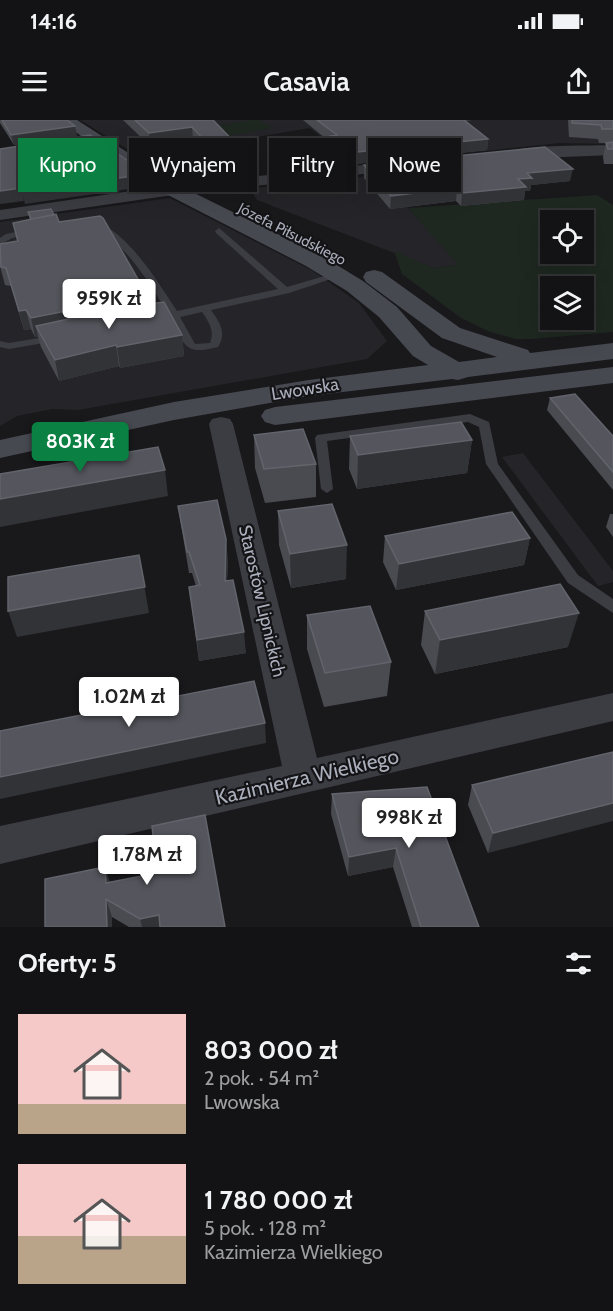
<!DOCTYPE html>
<html lang="pl">
<meta charset="utf-8">
<style>
:root{--surface:#131315;--page:#1c1c1e;--text:#f1f3f6;--muted:#9d9ea0;--line:#323234;--accent:#0b8043}
body{margin:0;font-family:Cabin,sans-serif;background:var(--page);color:var(--text);height:100vh;display:flex;flex-direction:column;font-size:22px;white-space:nowrap}
*{box-sizing:border-box;margin:0}
p{font-size:20px;color:var(--muted)}
.icon{flex:none;width:33px;height:33px;fill:none;stroke:currentColor;stroke-width:2;stroke-linecap:round;stroke-linejoin:round}
.map{position:relative;height:807px;overflow:hidden}
.side{display:flex;flex-direction:column;background:var(--surface);flex:1}
.side>*{flex:none}
.hud{position:absolute;left:18px;top:18px;width:578px;height:54px;display:flex;gap:12px}
.fabs{position:absolute;left:540px;top:90px;display:grid;gap:12px}
.fabs a{display:grid;place-items:center;width:54px;height:54px;border-radius:0px;background:var(--surface);box-shadow:0 6px 24px #0002,0 0 0 2px var(--line);font-size:30px}
.price{position:absolute;translate:-50% -51px;padding:0 14px;border-radius:6px;background:#fff;color:#222;font-size:20px;line-height:39px;filter:drop-shadow(0 2px 3px #0008)}
.price::after{content:'';position:absolute;left:50%;top:36px;width:18px;height:14px;margin-left:-9px;background:inherit;clip-path:polygon(0 0,100% 0,50% 100%)}
.price.selected{background:var(--accent);color:#fff}
ul{padding:0;list-style:none}
li{display:flex;align-items:center;gap:18px;height:150px;padding:0 18px}
li span{display:grid;place-items:center;flex:none;width:168px;height:120px;border-radius:0px;color:#555}
li>.icon{margin-inline-start:auto}
span .icon{width:72px;height:72px;fill:#fffc;stroke-width:1}
li b{font-size:26px}
h2{display:flex;justify-content:space-between;align-items:center;height:72px;padding:0 18px;font-size:26px}
.tag{padding:0 21px;border-radius:0px;background:var(--surface);box-shadow:0 6px 24px #0002,0 0 0 2px var(--line);font-size:21px;line-height:54px}
.tag.selected{background:var(--accent);color:#fff}
.status{display:flex;justify-content:space-between;align-items:center;height:42px;padding:0 30px;background:var(--surface);direction:ltr}
.status svg{height:16px;fill:currentColor}
header{display:flex;justify-content:space-between;align-items:center;height:78px;padding:0 18px;background:var(--surface);font-size:27px;font-weight:600}
.map>svg:first-child{display:block}
</style>
<div class="status"><b>14:16</b><svg viewBox="0 0 49 12"><path d="M0 12V9h3v3zM5 12V6h3v6zM10 12V3h3v9zM15 12V0h3v12zM26 1h20v11H26zM47 4h2v5h-2z"/></svg></div>
<header><svg class="icon" aria-label="menu" viewBox="0 0 24 24"><path d="M4 6h16M4 12h16M4 18h16"/></svg>Casavia<svg class="icon" aria-label="share" viewBox="0 0 24 24"><path d="M12 15V3M7 8l5-5 5 5M5 13v7h14v-7"/></svg></header>
<div class="map">
<svg width="613" height="807" viewBox="0 0 613 807">
<rect width="100%" height="100%" fill="#19191c"/>
<path fill="#252529" d="M80,0H613V24L559,23L428,37L396,9L325,20L310,8L152,35L149,33L137,35Z
M379,55L459,145L433,148L257,80L252,72L253,68Z
M170,78L313,151L359,183L387,221L367,239L78,290L52,289L17,296L0,306V102Z
M523,333L613,451V462L598,466L502,337Z"/>
<path fill="#1e2720" fill-rule="evenodd" d="M250,0H260L272,8L215,18L203,8Z
M597,75L613,85V212L532,219H515L490,212L461,198L402,154L394,131L433,148L458,145L408,88ZM550,100H584V134H550ZM550,166H584V200H550Z"/>
<g fill="none" stroke-linecap="round" stroke-linejoin="round">
<path fill="#3c3c43" fill-rule="evenodd" d="M96,102C130,114 158,163 177,191L278,169L216,113L215,111L219,108L287,167L338,152L343,155L289,173L211,190C220,203 227,213 218,227C184,236 185,225 171,198L162,196L168,193C148,162 127,124 93,107V103ZM202,192C209,202 215,211 210,223L195,224L180,197Z
M27,110L30,111V115L12,118L0,125V118L6,114Z
M57,215L61,216V220L9,229L0,227V221L9,223Z
M470,294L489,302L498,344L578,455L613,479V493L568,463L486,344L479,307L468,302L327,321L333,369L327,373L321,369L315,318L317,315Z"/>
<path fill="#3c3c43" fill-rule="evenodd" d="M613,25V35L513,39L505,34C514,24 595,26 613,25Z
M402,41L410,46L408,49L173,75L0,100V90L173,65Z
M221,297L230,299L233,304L317,638L613,573V601L0,744V706L282,646L209,304L212,299Z"/>
<path fill="#474951" fill-rule="evenodd" d="M58,0H77L180,66L322,136L363,161L397,187L431,226L459,242L497,237L442,218L366,162L363,157L366,152L374,150L382,152L460,208L528,230L530,233L613,223V239L468,257L458,260L452,259L309,276L174,300L0,338V320L174,282L309,260L428,245L413,236L379,197L347,171L306,146L166,74Z
M613,247V263L275,305L265,302L261,296L265,290L275,287Z"/>
</g>
<path fill="#4a4b51" d="M0,0H67L77,16L14,25L0,3Z
M123,0H213L246,47L220,50L193,20L151,27Z
M303,0H472L465,1L488,19L487,30L337,46L315,31V19L325,18Z
M568,0H613V44H604L603,37L606,23H599L598,19L569,17Z
M364,45L570,61L531,65L530,71H525L524,80L461,86L456,81L390,89L364,58Z
M28,92L54,95L59,102L182,215L184,236L120,248L119,246L59,261L41,227L38,217H35L31,209L24,210L11,166L5,165L0,146V124L17,121L13,103L30,100Z
M550,278L613,316V370L547,290Z
M254,315L316,344V377L265,383L255,348Z
M350,316L472,320L467,353L357,369L349,349Z
M178,386L228,440L227,461L246,533L199,541L189,467L196,466L192,453H189Z
M278,391L346,459L291,468L279,425Z
M610,394H613V417L606,407Z
M385,416L530,418L524,445L396,470L383,442Z
M425,491L568,527L435,554L421,525Z
M307,495L391,542L387,576L324,587L307,529Z
M613,632L488,733L468,685L472,665Z
M427,667L479,807H412L393,747L348,756L331,694L332,674Z
M110,762L225,807H129L112,797V807H45Z"/>
<path fill="#323337" d="M75,6L77,16L14,25L11,15Z
M192,7L193,20L151,27L149,13Z
M488,19L487,30L337,46V34Z
M245,33L246,47L220,50L219,36Z
M573,49L570,61L531,65L530,71H525L524,80L461,86L462,73L518,59L527,53Z
M147,54L149,66L25,84L22,72Z
M21,68L24,81L0,84V71Z
M457,68L456,81L390,89L391,76Z
M147,175L149,194L36,206L38,217H35L31,198Z
M26,190L31,209L24,210L19,191Z
M182,215L184,236L120,248L117,227Z
M116,225L119,246L59,261L55,240Z
M472,320L467,353L357,369L358,335Z
M165,350L168,376L0,407V379Z
M530,418L524,445L396,470L399,444Z
M226,419L228,440L226,482L225,461Z
M347,425L346,459L291,468L290,434Z
M139,435L149,493L17,517L8,491Z
M579,493L568,527L435,554L440,520Z
M244,512L246,533L199,541L197,520Z
M265,603L266,623L0,679V657Z
M613,683V701L488,733L493,713Z
M396,728L393,747L348,756L349,737Z
M105,747L111,765L106,763Z
M106,779L112,797V807H107Z
M159,795L162,807H142L140,799Z"/>
<path fill="#55565d" stroke="#62646c" stroke-width="1.5" d="M2,0H67L75,6L11,15Z
M135,0H213L245,33L219,36L192,7L149,13Z
M317,0H464L488,19L337,34L315,19L337,15Z
M572,0H613V9H602L601,5L572,3Z
M90,15L103,23L97,24L99,26L105,25L147,54L22,72L21,68L0,71V29Z
M613,22V29H608L606,23Z
M545,27L573,49L527,53L532,58L518,59L526,67L462,73L457,68L391,76L364,45Z
M51,89L54,95L31,99L28,92Z
M56,94L59,102L100,96L103,98L147,175L31,198L26,190L19,191L6,148L1,147L0,124L18,121L13,103Z
M164,182L182,215L117,227L116,225L55,240L36,206L119,188Z
M575,274L613,316V352L550,278Z
M461,302L472,320L358,335L350,316Z
M303,309L316,344L264,349L254,315Z
M158,327L165,350L0,379V354Z
M217,380L226,419L225,461L233,460L244,512L197,520L189,467L200,465L189,432H187L178,386Z
M332,384L347,425L290,434L278,391Z
M512,392L530,418L399,444L385,416Z
M139,435L145,467L8,491V457Z
M560,464L579,493L440,520L425,491Z
M370,486L391,542L325,553L307,495Z
M254,561L265,603L0,657V611Z
M613,632V683L493,713L472,665Z
M427,667L479,807H421L396,728L349,737L332,674Z
M205,695L225,807H160L159,795L140,799L106,779L107,807H45V759L105,747L106,763L157,753L152,706Z"/>
<g text-anchor="middle" stroke-width="4.5" stroke-linejoin="round" paint-order="stroke">
<g font-size="15" fill="#abafbc" stroke="#141417">
<text transform="translate(292 114) rotate(27)" y="5">Józefa Piłsudskiego</text>
</g>
<g font-size="18" fill="#abafbc" stroke="#141417">
<text transform="translate(305 269) rotate(-9)" y="6">Lwowska</text>
<text transform="translate(262 481) rotate(77)" y="6">Starostów Lipnickich</text>
</g>
<g font-size="21" fill="#abafbc" stroke="#141417">
<text transform="translate(307 657) rotate(-13)" y="7">Kazimierza Wielkiego</text>
</g>
</g>
</svg>
<div class="fabs">
<a><svg class="icon" aria-label="locate" viewBox="0 0 24 24"><circle cx="12" cy="12" r="6"/><path d="M12 2v4M12 18v4M2 12h4M18 12h4"/></svg></a>
<a><svg class="icon" aria-label="layers" viewBox="0 0 24 24"><path d="M12 4l9 5-9 5-9-5zM3 14l9 5 9-5"/></svg></a>
</div>
<b class="price" style="left:109px;top:210px">959K zł</b>
<b class="price selected" style="left:80px;top:353px">803K zł</b>
<b class="price" style="left:129px;top:608px">1.02M zł</b>
<b class="price" style="left:409px;top:729px">998K zł</b>
<b class="price" style="left:147px;top:766px">1.78M zł</b>
<div class="hud">
<a class="tag selected">Kupno</a>
<a class="tag">Wynajem</a>
<a class="tag">Filtry</a>
<a class="tag">Nowe</a>
</div>
</div>
<section class="side">
<h2>Oferty: 5<svg class="icon" aria-label="filters" viewBox="0 0 24 24"><path d="M4 7h16M4 17h16"/><circle cx="9" cy="7" r="2"/><circle cx="15" cy="17" r="2"/></svg></h2>
<ul>
<li><span style="background:linear-gradient(#f6c9c9 75%,#b9a48a 0)"><svg class="icon" aria-label="home" viewBox="0 0 24 24"><path d="M3 11l9-7 9 7M6 9v11h12V9"/></svg></span><div><b>803 000 zł</b><p>2 pok. · 54 m²</p><p>Lwowska</p></div></li>
<li><span style="background:linear-gradient(#f6c9c9 60%,#b9a48a 0)"><svg class="icon" aria-label="home" viewBox="0 0 24 24"><path d="M3 11l9-7 9 7M6 9v11h12V9"/></svg></span><div><b>1 780 000 zł</b><p>5 pok. · 128 m²</p><p>Kazimierza Wielkiego</p></div></li>
</ul>
</section>
